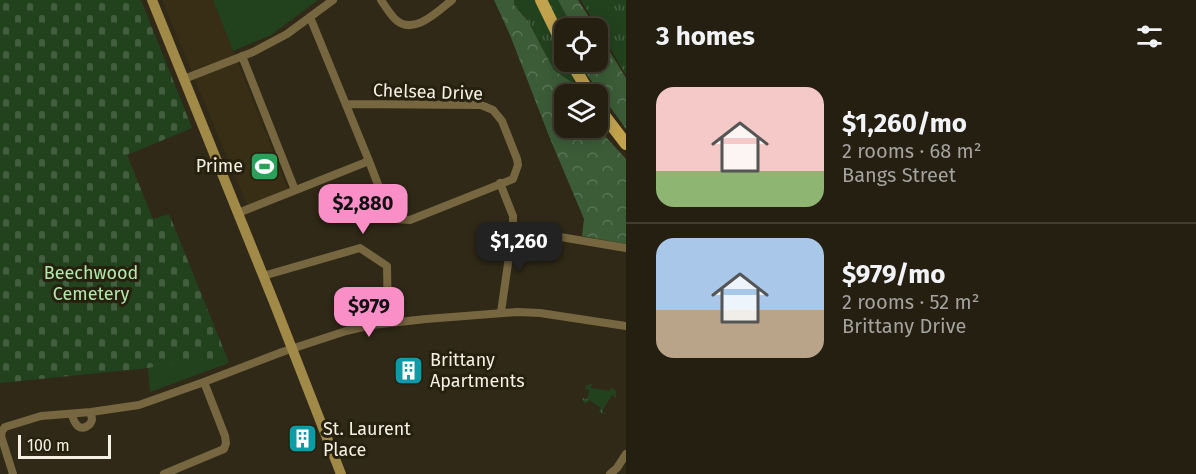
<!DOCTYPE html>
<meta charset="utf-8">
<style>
:root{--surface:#241f11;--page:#2c271a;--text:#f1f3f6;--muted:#a3a29f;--line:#413d31;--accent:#fa8fc8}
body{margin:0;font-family:"Fira Sans",sans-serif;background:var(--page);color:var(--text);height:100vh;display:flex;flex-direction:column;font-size:22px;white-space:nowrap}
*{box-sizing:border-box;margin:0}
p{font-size:20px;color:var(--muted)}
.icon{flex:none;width:33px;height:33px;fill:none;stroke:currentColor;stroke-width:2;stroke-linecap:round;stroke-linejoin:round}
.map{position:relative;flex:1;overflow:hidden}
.side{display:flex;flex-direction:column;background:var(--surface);width:570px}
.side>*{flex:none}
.tools{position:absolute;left:554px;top:18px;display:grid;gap:12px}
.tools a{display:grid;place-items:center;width:54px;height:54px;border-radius:12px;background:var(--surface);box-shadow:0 3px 15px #0003,0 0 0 2px var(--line);font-size:30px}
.scale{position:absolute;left:18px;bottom:15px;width:93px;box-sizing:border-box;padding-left:6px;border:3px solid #f4f0e4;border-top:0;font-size:16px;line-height:21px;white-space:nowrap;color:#f4f0e4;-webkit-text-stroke:4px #26200e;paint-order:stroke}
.price{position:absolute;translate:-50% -51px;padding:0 14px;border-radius:12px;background:var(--accent);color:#111;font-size:20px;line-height:39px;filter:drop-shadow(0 2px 3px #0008)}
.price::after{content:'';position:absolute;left:50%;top:36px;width:18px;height:14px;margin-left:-9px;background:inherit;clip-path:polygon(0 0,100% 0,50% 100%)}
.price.active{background:#222;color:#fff}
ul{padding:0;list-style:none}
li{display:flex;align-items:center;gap:18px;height:150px;padding:0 30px}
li+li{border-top:2px solid var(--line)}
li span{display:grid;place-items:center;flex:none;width:168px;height:120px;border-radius:18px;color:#555}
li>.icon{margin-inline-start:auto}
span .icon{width:72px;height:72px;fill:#fffc;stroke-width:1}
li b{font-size:26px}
h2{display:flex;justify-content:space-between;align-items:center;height:72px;padding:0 30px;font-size:26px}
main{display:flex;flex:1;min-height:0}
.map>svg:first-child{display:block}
</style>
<main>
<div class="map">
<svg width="626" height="474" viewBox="0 0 626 474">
<defs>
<pattern id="grass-tufts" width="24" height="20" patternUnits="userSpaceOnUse" patternTransform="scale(1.5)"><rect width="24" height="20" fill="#22421e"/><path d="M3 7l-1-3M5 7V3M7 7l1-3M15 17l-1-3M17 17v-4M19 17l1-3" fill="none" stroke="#435e3f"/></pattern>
<pattern id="forest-crowns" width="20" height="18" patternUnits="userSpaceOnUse" patternTransform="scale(1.5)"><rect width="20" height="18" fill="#3b5c37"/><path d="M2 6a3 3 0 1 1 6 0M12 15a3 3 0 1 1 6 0" fill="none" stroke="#587454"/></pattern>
<pattern id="cemetery-stones" width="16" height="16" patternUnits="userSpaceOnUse" patternTransform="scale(1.5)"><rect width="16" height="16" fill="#22421e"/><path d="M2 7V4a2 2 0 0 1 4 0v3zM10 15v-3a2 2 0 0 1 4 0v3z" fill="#435e3f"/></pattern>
</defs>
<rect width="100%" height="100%" fill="#302917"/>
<path fill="#372e15" d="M162,0H213L288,189L247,205Z"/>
<path fill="url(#grass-tufts)" d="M514,0H558L573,28H564V62H580L582,68L573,83L554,70L538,39L526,18L514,5Z
M581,0H626V75Z
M590,384H592L591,388L610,391L611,387L616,391V397L612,395L602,411L605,414L599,412L601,408L589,400L585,404L582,398L588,399L589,390L585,389L586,386Z"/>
<path fill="url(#forest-crowns)" d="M494,0H514V5L528,21L554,70L573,83L580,94H564V128H597V123L605,136L626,159V244L582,236L584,219L549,136L510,35Z
M558,0H578L596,28H573Z
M597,31L626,78V129L582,68L580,62H597Z"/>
<path fill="url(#cemetery-stones)" d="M0,0H141L192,128L127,155L153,219L169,214L228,360L0,383Z"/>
<path fill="#22421e" d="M213,0H318L271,35L233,51Z
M228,360L229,363L150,392L148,368L181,362Z"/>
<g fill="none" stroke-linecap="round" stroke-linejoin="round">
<path stroke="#766740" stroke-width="8" d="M381,0C385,6 390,14 395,19C413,37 438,11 452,0
M310,17L369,161L387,208L396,219L410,220L513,179L518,165L517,159L502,121L493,110L481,105L346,104
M242,56L295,190
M184,79L253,52L287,34L333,0
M500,183L513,216V229L501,312
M238,213L369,161
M513,229L626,248
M263,276L360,248L387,266L388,323
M72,414C74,424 80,433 90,424L92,420L91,412
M13,474L1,436L2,431L5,427L41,416L91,412L139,405L204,382L282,352L346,331L372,325L426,319L517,312L540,313L626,326
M164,474L224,449L226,443L225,436L204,382
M610,474L617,468L626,454"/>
<path stroke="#a18948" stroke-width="10" d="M152,0L275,305L341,474"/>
<path stroke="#c2a34d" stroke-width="12" d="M541,0L564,47
M571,62L590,94
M597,106L626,144"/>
</g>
<defs>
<symbol id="stadium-square" viewBox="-11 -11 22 22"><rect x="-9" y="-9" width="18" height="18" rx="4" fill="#2e9e5b" stroke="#26200e"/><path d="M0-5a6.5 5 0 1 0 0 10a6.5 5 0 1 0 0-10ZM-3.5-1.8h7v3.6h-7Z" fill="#fff"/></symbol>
<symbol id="building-square" viewBox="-11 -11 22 22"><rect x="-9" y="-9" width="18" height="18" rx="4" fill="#0f9aa8" stroke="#26200e"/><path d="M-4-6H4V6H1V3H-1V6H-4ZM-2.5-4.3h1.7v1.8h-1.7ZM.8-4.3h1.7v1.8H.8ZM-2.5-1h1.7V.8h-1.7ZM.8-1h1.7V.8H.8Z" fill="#fff"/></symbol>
</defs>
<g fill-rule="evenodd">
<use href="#stadium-square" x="248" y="150" width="33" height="33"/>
<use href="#building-square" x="392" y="354" width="33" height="33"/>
<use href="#building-square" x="286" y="422" width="33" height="33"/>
</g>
<g text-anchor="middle" stroke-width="6" stroke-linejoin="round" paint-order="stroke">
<g font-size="18" fill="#f4f0e4" stroke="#26200e">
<text transform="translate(428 92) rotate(2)" y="6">Chelsea Drive</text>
</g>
<g font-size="18" fill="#f4f0e4" stroke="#26200e" text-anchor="start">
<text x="243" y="172" text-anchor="end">Prime</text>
<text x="430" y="366">Brittany<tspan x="430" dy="21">Apartments</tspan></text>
<text x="323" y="435">St. Laurent<tspan x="323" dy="21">Place</tspan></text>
</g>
<g font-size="18" fill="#b2e8aa" stroke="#26200e">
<text x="91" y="279">Beechwood<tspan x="91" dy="21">Cemetery</tspan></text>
</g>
</g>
</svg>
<div class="tools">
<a><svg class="icon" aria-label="locate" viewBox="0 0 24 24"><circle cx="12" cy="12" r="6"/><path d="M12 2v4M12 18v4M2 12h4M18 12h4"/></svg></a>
<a><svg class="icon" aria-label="layers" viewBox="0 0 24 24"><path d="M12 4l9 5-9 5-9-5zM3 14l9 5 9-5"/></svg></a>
</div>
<div class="scale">100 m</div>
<b class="price" style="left:363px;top:235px">$2,880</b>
<b class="price active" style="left:519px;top:273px">$1,260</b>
<b class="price" style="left:369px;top:338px">$979</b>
</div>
<section class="side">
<h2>3 homes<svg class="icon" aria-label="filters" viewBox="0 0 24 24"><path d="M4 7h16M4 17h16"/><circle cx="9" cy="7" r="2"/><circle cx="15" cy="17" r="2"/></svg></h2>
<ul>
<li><span style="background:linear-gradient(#f6c9c9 70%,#8fb573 0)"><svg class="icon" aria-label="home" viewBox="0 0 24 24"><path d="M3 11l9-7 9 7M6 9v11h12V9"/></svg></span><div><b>$1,260/mo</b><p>2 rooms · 68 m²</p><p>Bangs Street</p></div></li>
<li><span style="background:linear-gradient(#a9c7e8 60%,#b9a48a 0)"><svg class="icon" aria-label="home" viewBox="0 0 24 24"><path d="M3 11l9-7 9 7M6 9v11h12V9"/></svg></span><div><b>$979/mo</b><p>2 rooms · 52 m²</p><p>Brittany Drive</p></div></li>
</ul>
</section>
</main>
